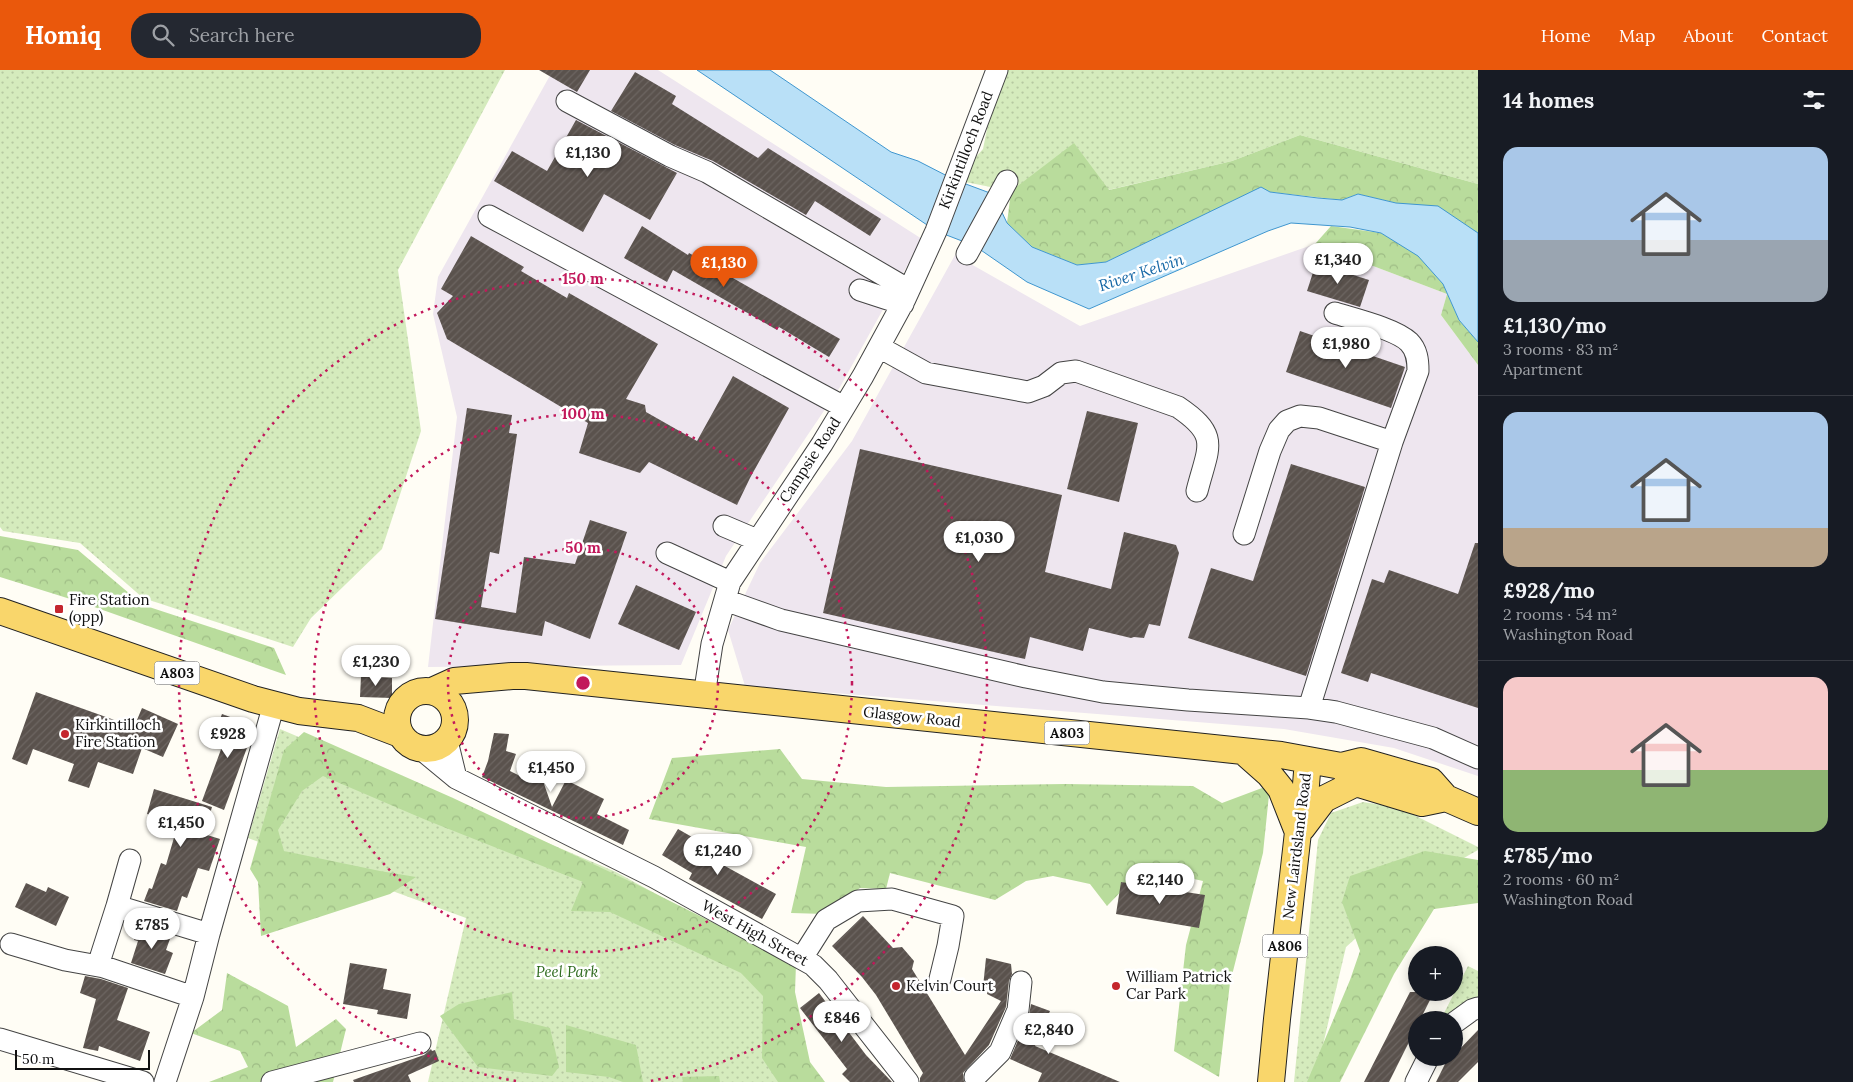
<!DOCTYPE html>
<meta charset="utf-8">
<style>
:root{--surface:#171b24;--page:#242831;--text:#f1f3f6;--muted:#9ea1a6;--line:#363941;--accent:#ea580c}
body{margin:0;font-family:Lora,serif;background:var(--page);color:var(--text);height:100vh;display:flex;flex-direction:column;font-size:19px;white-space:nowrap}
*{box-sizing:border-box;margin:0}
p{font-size:16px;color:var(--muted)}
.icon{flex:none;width:28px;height:28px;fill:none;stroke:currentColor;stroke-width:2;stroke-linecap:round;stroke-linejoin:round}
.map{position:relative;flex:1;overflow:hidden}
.sheet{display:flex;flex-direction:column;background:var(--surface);width:375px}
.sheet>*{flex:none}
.fabs{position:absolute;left:1408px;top:876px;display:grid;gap:10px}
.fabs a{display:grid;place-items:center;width:55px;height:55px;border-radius:50%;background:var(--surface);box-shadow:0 2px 12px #0003;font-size:25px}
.scale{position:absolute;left:15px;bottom:12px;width:135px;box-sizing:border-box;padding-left:5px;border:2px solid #111;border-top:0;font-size:14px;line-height:18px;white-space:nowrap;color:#111;-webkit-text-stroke:4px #fff;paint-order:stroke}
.price{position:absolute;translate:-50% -42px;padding:0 11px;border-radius:18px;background:#fff;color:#222;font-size:16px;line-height:32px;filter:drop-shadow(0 1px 2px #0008)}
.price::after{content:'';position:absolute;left:50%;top:30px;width:15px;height:11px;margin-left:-8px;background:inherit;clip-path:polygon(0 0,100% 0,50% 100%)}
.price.on{background:var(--accent);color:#fff}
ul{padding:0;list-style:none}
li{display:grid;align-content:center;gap:10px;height:265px;padding:0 25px}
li+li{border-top:1px solid var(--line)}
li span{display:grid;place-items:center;height:155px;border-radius:15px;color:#555}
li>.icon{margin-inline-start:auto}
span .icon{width:90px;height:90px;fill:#fffc;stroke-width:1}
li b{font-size:21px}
h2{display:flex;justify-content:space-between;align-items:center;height:60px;padding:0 25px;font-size:21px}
header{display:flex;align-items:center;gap:30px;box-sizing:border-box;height:70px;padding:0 25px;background:var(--accent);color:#fff}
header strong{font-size:24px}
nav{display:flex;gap:28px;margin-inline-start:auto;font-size:18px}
.search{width:350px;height:45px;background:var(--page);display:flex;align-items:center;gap:12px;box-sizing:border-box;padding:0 18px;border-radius:20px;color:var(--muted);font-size:19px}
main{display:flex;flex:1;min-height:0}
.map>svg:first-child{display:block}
</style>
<header>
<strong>Homiq</strong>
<div class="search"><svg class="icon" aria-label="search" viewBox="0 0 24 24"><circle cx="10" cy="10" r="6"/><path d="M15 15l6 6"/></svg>Search here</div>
<nav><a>Home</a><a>Map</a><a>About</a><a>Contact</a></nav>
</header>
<main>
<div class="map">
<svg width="1478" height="1012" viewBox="0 0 1478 1012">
<defs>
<pattern id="grass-dots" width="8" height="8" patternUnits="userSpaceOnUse" patternTransform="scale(1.25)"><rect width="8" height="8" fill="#d5ebbd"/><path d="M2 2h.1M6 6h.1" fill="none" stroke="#b6c8a1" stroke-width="1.8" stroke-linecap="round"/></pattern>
<pattern id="forest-crowns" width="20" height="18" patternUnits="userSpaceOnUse" patternTransform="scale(1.25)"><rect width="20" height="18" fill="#b9dc9c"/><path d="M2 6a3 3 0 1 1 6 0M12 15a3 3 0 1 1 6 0" fill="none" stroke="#9ebc85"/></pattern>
<pattern id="building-hatch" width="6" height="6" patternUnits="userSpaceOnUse" patternTransform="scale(1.25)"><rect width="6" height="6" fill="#5a524d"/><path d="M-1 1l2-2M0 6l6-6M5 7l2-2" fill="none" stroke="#6d6662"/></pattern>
</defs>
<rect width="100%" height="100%" fill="#fffdf5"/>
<path fill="#eee6ef" d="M553,0H658L922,169L840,317L726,486L681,595L428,597L457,347L433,244L438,207Z
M1315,174L1447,224L1441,245L1478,295V706L1394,678L1284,659L745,616L728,560L760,493L852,371L955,185L1080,256Z"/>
<path fill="url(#grass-dots)" d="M0,0H505L398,200L421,361L382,479L311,548L293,577L143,528L80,473L3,461L0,457Z
M999,0H1478V114L1300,65L1232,91L1108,120L1011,121L955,110L983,79Z
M280,659L616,802L791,898L797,1012H428L466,848L248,768Z
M1363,732L1400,738L1478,777V780L1414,816L1346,877L1318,996L1312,1012H1294L1318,770L1331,743Z
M1468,896L1478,901V930L1442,950L1441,949Z"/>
<path fill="url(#forest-crowns)" d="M1300,65L1478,114V163L1396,133L1358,124L1342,130L1270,122L1261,118L1106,192L1077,195L1032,177L1007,153L1011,121L1074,73L1109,120L1232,91Z
M1331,156L1381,163L1418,185L1443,214L1459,250L1478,272V295L1441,245L1447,224L1315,174Z
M0,466L78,480L143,535L274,578L286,605L83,533L0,507Z
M304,662L453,728L644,818L796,894L795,922L810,992L825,1012H778L762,988L763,926L741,903L610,842L571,841L583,812L426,750L323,706L302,721L278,760L284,781L380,801L416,807L390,824L261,866L258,812L250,799L284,680Z
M780,679L802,709L886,717L1065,714L1193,716L1222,733L1270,715L1263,783L1230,913L1219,1007L1174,981L1186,875L1203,811L1144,798L1107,836L1090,814L1053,806L1026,811L995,830L890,803L886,819L860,818L825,844L791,843L806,777L649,749L672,688Z
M1425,781L1478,790V833L1434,839L1394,904L1340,1012H1307L1350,910L1360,881L1342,832L1350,806Z
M227,903L288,936L296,977L336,949L346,959L333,1012H209L248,997L240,981L191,963L222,940Z
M512,922L514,949L550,958L559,997L552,1006L478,997L440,946L459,934Z
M566,955L636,975L643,1012H623L609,1007L566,1002Z
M719,1006L720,1012H683L682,1007Z"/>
<path fill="#b9e0f7" stroke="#3f96cf" d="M697,0H770L891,82L918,91L955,110L990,123L998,134L1007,153L1032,177L1077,195L1106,192L1261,117L1270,122L1318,128L1342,130L1358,124L1396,133L1438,136L1478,163V272L1459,250L1443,214L1418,186L1381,163L1350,157L1291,153L1268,161L1089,239L1027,212L975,176L936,161Z"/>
<path fill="url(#building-hatch)" d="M539,0H590L577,22Z
M635,2L676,26L672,34L758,88L768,78L881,149L870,166L815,131L806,145L713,91L675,75L611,41Z
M576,50L677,103L650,150L604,124L583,162L494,111L512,81L547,101Z
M642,156L688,185L689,183L840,269L829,287L779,257L777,260L673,200L667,212L624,188Z
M471,166L524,197L521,201L567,228L569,223L658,274L626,329L645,335L646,342L697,371L733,306L789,338L750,408L737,435L649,392L640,403L579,383L588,353L447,269L437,243L453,226L441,219Z
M1316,193L1369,210L1360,237L1307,221Z
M1300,261L1405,297L1391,338L1286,302Z
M467,338L512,345L509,363L517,364L499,484L490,482L481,537L516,543L524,487L575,494L590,450L627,462L590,569L545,551L542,566L435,549Z
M1087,341L1138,353L1119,432L1067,419Z
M860,379L1062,425L1045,502L1111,519L1124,462L1176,475L1179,483L1160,556L1149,554L1144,568L1134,567L1131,568L1089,558L1083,581L1030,567L1025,589L823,543Z
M1291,394L1365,417L1306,606L1188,568L1211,498L1253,511Z
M1475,473H1478V638L1371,603L1368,612L1341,603L1372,509L1384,513L1389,500L1458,524Z
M636,515L696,542L679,580L618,554Z
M361,606L392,608V628L360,627Z
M36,622L134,657L142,638L178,654L163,687L142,678L133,704L98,692L89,718L68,711L74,694L33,679L27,695L12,689Z
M222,644L255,656L224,740L202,731L223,674L212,670Z
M494,663L509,664L506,681L516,684L510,701L530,711L542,708L552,737L566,710L604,729L597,744L629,760L623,775L482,707L488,691Z
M154,719L212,737L204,764L220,769L209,801L198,798L187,828L182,826L177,841L144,831L149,818L152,819L161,793L166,795L178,754L147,744Z
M678,759L699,771L694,779L776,824L762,849L689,809L692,803L662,785Z
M1121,812L1205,825L1199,858L1116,844Z
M26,813L46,822L48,817L69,827L56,856L15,837Z
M863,846L893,878L902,877L914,891L912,899L965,985L1001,931L987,924L988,918L983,917L986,888L1011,894L1012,904L1009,911L1006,937L989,975L963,1003L964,1012H920V1008L923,1003L876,925L862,907L832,876Z
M139,856L171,866L166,880L173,883L165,904L131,893L138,871L134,870Z
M350,893L387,899L383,919L411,924L407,949L377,944L378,940L343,934Z
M85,906L101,909L128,918L117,950L150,962L140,991L99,976L98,981L83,978L96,929L80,923Z
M1410,922H1434L1420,950H1416V958L1389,1012H1364Z
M819,923L866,985L892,1012H850L842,1004L847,999L800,938Z
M1031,934L1050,941L1035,976L1120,1012H1038L1042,1003L1010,989L1029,945Z
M1478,960V992L1458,1012H1436L1445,994L1451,988H1454V985Z
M431,979L432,981L435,980L439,991L408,1005L411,1012H354L353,1010L424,985Z"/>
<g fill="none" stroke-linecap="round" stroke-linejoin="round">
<defs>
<path id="minor" d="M567,31L670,86L707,102L909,220
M489,146L844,337
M967,184L1007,111
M860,220L903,234
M1335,243C1354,249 1396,259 1409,272C1417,280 1418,290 1418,301L1392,372
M879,277L926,303L1028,322L1044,316L1061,303L1076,301L1178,337C1221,366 1208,377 1197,421
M724,456L757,470
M1244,464L1270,381L1279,360L1287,351L1300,346L1319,348L1392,372L1309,638
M667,483L730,512
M725,530L781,550L1026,607L1103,622L1188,630L1309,638L1336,642L1433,668L1478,688
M704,626L712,574L730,512L822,374L863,306L905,229L936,161L997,0
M447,671L456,708
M421,679L456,708L654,807L813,895L828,910L908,1012
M130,790L117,836L209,864
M11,874L65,890L104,897L193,927
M101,886L117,836
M802,888L826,850L858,831L892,829L953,846L948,876L940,909
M1454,953L1472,940L1478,938
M0,969L143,1012
M975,1007L1000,982L1018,940L1021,912
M165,1012L193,927L209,864L274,634
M272,1012L420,973
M1416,1012L1428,988"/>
<path id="major" d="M0,541L253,629L299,641L358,648L400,664
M397 650a29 29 0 1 1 58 0a29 29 0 1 1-58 0Z
M432,621L454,611L512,606H526L1281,685L1341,696L1361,691L1431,711L1446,728L1478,742
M1243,681L1269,704L1281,719L1298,762
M1341,696L1356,713L1422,733L1446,728
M1302,758L1324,729L1356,713
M1271,1012L1277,949L1298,762L1305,727L1308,690"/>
</defs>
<use href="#minor" stroke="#444" stroke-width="23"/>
<use href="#major" stroke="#222" stroke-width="28"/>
<use href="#minor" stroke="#fff" stroke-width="21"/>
<use href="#major" stroke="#f9d66b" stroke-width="26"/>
</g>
<g fill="none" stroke="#c2185b" stroke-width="2.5" stroke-dasharray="2.5 5">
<circle cx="583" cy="613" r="135"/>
<circle cx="583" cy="613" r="269"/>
<path d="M516 1011A404 404 0 1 1 650 1011"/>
</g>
<g fill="#c4262e" stroke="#fff" stroke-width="2">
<rect x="54" y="534" width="10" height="10" rx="2.5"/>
<circle cx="65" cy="664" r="5"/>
<circle cx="896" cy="916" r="5"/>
<circle cx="1116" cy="916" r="5"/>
</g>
<g text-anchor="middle" stroke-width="5" stroke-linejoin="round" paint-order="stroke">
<g fill="#fff" stroke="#585858" stroke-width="1">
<rect x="154.5" y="591.5" width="45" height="23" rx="4"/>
<rect x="1044.5" y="651.5" width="45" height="23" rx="4"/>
<rect x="1262.5" y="864.5" width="45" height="23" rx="4"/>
</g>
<g font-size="14" font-weight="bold" fill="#111">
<text x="177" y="608">A803</text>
<text x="1067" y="668">A803</text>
<text x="1285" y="881">A806</text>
</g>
<g font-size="15" fill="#111" stroke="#fff">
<text transform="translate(966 80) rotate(-69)" y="5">Kirkintilloch Road</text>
<text transform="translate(810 390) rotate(-57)" y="5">Campsie Road</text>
<text transform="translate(912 647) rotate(6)" y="5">Glasgow Road</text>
<text transform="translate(1297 776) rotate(-83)" y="5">New Lairdsland Road</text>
<text transform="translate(755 863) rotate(29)" y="5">West High Street</text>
</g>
<g font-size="15" fill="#111" stroke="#fff" text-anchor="start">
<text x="69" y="535">Fire Station<tspan x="69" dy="17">(opp)</tspan></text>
<text x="75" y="660">Kirkintilloch<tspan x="75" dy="17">Fire Station</tspan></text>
<text x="1126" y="912">William Patrick<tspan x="1126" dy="17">Car Park</tspan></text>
<text x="906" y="921">Kelvin Court</text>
</g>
<g font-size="15" font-style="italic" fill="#2f6b1f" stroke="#fff">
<text x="567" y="907">Peel Park</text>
</g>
<g font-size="16" font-style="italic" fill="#1768a6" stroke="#fff">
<text transform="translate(1141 202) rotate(-18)" y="6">River Kelvin</text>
</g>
</g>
<circle cx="583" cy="613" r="8" fill="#c2185b" stroke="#fff" stroke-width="2.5"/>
<g font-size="15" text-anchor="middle" font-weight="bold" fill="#c2185b" stroke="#fff" stroke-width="5" stroke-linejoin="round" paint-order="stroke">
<text x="583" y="214">150 m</text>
<text x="583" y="349">100 m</text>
<text x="583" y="483">50 m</text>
</g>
</svg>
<div class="fabs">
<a>+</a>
<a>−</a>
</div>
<div class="scale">50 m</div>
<b class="price" style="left:588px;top:108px">£1,130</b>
<b class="price" style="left:1338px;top:215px">£1,340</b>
<b class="price on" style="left:724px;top:218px">£1,130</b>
<b class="price" style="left:1346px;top:299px">£1,980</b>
<b class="price" style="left:979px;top:493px">£1,030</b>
<b class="price" style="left:376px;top:617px">£1,230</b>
<b class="price" style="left:228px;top:689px">£928</b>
<b class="price" style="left:551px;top:723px">£1,450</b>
<b class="price" style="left:181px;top:778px">£1,450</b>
<b class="price" style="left:718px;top:806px">£1,240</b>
<b class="price" style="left:1160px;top:835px">£2,140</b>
<b class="price" style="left:152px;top:880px">£785</b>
<b class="price" style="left:842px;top:973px">£846</b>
<b class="price" style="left:1049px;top:985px">£2,840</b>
</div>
<section class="sheet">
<h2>14 homes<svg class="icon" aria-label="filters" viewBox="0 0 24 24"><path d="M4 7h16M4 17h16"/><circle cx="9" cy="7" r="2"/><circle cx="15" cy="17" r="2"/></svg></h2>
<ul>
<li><span style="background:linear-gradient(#a9c7e8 60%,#9aa5b1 0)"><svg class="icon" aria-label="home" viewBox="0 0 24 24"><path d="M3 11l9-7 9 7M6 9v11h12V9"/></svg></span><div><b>£1,130/mo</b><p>3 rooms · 83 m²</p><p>Apartment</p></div></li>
<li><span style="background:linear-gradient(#a9c7e8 75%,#b9a48a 0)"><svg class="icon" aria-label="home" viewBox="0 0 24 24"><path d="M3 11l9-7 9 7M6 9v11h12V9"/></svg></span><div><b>£928/mo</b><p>2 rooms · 54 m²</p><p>Washington Road</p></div></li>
<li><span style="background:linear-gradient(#f6c9c9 60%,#8fb573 0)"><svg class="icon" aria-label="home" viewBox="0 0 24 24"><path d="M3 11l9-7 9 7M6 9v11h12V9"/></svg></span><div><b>£785/mo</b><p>2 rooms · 60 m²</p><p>Washington Road</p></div></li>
</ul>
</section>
</main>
